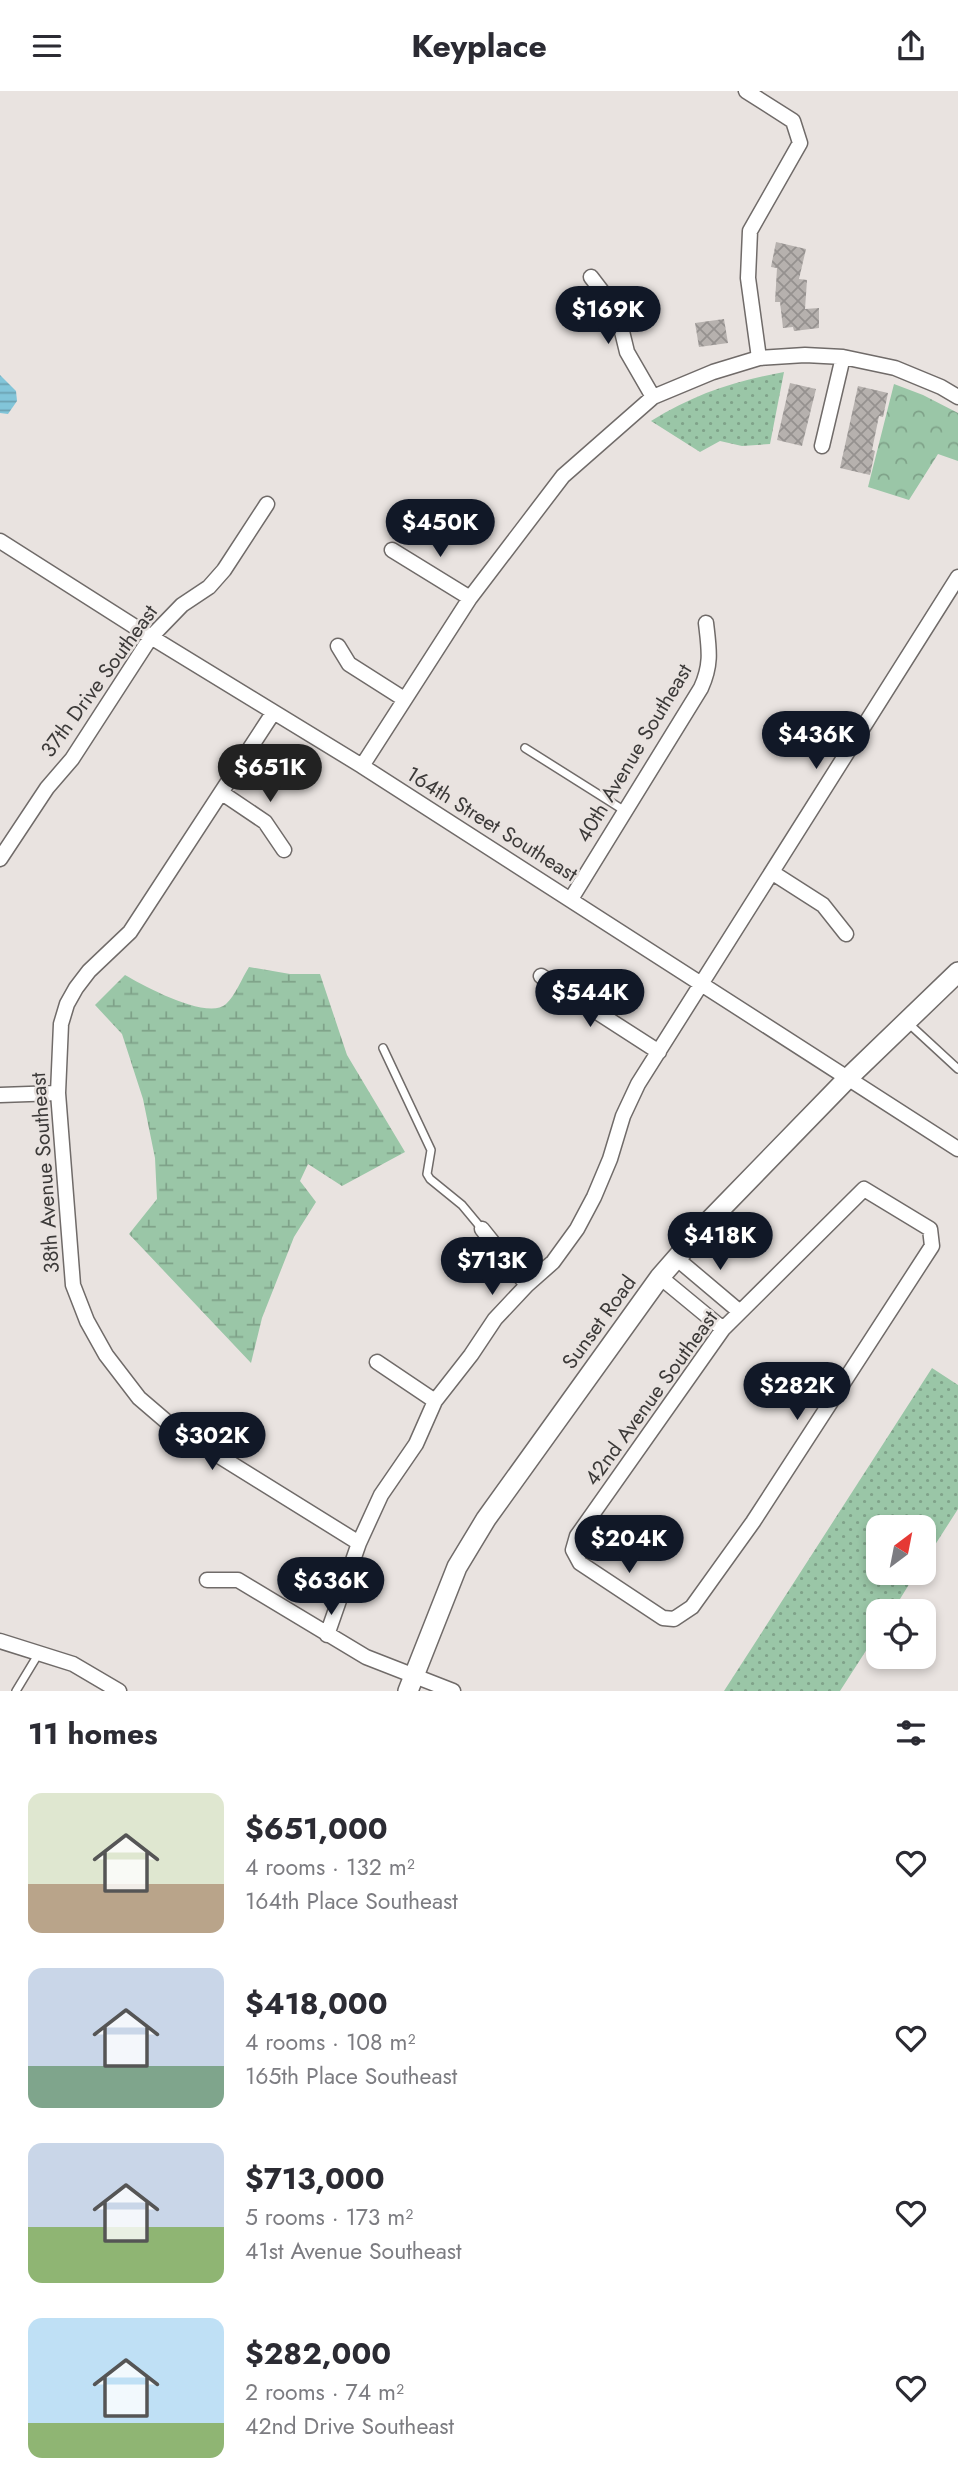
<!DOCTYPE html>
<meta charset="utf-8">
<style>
:root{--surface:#fff;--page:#f2f2f3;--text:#2b2b33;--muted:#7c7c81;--accent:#111827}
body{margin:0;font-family:Jost,sans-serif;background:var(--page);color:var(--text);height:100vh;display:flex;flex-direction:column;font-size:26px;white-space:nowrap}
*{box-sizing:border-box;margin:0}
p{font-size:23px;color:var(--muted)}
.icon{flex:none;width:38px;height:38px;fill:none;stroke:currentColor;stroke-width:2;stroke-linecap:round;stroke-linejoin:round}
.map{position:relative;height:1600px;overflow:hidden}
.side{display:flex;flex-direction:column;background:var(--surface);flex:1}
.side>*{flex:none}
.needle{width:46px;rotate:32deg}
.buttons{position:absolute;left:866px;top:1424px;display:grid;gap:14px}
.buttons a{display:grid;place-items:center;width:70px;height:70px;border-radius:14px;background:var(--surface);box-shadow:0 4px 10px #0003;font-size:35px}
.price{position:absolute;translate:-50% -60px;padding:0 16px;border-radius:24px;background:var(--accent);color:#fff;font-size:23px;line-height:46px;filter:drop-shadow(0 2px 4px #0008)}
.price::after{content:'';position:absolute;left:50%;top:42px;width:21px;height:16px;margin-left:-10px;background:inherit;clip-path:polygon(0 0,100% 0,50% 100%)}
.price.selected{background:#222;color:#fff}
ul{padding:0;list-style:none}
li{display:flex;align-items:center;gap:21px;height:175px;padding:0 28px}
li span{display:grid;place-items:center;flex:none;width:196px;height:140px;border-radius:14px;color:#555}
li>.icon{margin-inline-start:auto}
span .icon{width:84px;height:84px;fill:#fffc;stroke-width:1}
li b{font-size:30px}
h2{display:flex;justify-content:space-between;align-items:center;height:84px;padding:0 28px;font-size:30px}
header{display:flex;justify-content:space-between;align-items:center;height:91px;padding:0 28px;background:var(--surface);font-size:32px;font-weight:700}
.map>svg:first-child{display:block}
</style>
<header><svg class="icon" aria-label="menu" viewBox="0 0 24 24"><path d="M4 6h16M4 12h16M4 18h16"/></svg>Keyplace<svg class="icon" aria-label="share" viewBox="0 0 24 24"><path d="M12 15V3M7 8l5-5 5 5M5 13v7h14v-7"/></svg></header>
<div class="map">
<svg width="958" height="1600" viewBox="0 0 958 1600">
<defs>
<pattern id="grass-dots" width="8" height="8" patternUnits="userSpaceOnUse" patternTransform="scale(1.75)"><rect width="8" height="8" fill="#9ac6a7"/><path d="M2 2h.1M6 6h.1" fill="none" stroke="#7fa289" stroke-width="1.8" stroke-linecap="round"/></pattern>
<pattern id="forest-crowns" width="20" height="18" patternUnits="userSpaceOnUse" patternTransform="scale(1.75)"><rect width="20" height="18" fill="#9ac6a7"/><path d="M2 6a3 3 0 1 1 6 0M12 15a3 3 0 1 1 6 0" fill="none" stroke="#7fa289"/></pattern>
<pattern id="wetland-marsh" width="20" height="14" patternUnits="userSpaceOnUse" patternTransform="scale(1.75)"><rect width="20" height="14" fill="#9ac6a7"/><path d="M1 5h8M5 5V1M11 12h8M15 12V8" fill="none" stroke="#7fa289"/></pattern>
<pattern id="water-rules" width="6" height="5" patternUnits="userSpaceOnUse" patternTransform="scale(1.75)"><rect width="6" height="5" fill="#82c5d9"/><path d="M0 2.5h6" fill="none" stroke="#6ca1b1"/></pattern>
<pattern id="building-cross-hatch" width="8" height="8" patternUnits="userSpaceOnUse" patternTransform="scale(1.75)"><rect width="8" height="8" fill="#b6b1ae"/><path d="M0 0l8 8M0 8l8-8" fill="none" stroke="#95918f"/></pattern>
</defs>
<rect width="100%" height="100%" fill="#e9e3e0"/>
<path fill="url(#grass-dots)" d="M784,281L770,353L742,355L720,350L700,361L651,330C694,303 735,290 784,281Z
M932,1277L958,1294V1418L924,1471V1437H878V1482H916L892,1521H878V1541L840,1600H724Z"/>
<path fill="url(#forest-crowns)" d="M894,293L923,304L958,322V370L938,363L909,409L868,396Z"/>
<path fill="url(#wetland-marsh)" d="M249,876L290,883H320L347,964L405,1061L342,1095L308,1073L300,1090L316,1111L294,1146L262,1227L251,1272L129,1143L157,1108L155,1067L143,1008L122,943L95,914L125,884C144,895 208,930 226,913C235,905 242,887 249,876Z"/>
<path fill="url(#water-rules)" d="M0,284L16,300L17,310L8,323L0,322Z"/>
<path fill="url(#building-cross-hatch)" d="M776,151L806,158L799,188L807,189L805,218L819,217V237L794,240L793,236L783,237L780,211H775L777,177L771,176Z
M724,228L728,252L699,256L695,232Z
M790,292L816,298L802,355L777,349Z
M858,295L888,302L883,326L879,325L872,359L875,360L870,384L840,377Z"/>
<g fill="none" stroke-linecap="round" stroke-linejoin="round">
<defs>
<path id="lane" d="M525,657L625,720
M907,931L958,978
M383,957L431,1059L427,1083L430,1088L462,1114L482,1138
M16,1600L39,1562"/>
<path id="street" d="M746,0L793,30L800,52L750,140L748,187L759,267
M591,186L617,220L627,261L653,306
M822,355L843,266
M0,450L151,546L362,675L958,1058
M392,459L470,507
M338,555L349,573L404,608
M273,622L130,841L89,880L76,897L67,913L61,933L58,1002L73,1194L87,1230L106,1264L139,1307L174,1337L359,1452
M362,675L470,507L563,385L653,306L713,281L759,267L805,264L843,266L895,277L941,296L958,306
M222,702L265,731L284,759
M0,768L47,697L72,668L151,546L182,514L209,496L224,479L267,413
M773,782L823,814L846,843
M571,808L701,597C712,573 709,558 706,532
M541,885L659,961
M0,1004L58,1002
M864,1098L930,1138L932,1155L753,1431L692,1516L674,1528L663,1527L580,1472L573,1459L577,1445L723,1238Z
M482,1138L527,1194
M676,1167L740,1221
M660,1186L723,1238
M377,1271L435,1310
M207,1489H238L366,1566L453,1600
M327,1544L359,1452L381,1404L416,1353L435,1310L471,1264L495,1228L527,1194L553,1171L577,1138L594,1106L610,1068L623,1025L638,993L958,486
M0,1550L73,1573L119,1600"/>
<path id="secondary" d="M408,1600L457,1476L486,1428L660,1186L709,1130L848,987L958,881"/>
</defs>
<use href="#lane" stroke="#706b69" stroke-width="10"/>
<use href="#street" stroke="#706b69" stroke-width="17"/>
<use href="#secondary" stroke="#706b69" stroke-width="22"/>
<use href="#lane" stroke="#fff" stroke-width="7"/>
<use href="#street" stroke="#fff" stroke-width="14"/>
<use href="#secondary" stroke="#fff" stroke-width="19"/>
</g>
<g text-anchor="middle" stroke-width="5" stroke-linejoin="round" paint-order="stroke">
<g font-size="21" fill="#3c3a39" stroke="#e9e3e0">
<text transform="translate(99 590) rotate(-54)" y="7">37th Drive Southeast</text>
<text transform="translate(634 662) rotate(-59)" y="7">40th Avenue Southeast</text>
<text transform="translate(492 733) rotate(32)" y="7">164th Street Southeast</text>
<text transform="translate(45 1082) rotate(-94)" y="7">38th Avenue Southeast</text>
<text transform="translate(599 1231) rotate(-54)" y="7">Sunset Road</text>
<text transform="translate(651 1307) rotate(-54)" y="7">42nd Avenue Southeast</text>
</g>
</g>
</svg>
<div class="buttons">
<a><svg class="needle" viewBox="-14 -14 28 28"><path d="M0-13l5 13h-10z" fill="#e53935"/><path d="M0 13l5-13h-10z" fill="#7c7c81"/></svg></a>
<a><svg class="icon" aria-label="locate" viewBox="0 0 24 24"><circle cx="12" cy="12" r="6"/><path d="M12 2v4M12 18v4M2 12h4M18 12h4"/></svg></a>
</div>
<b class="price" style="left:608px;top:255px">$169K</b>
<b class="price" style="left:440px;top:468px">$450K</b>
<b class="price" style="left:816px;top:680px">$436K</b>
<b class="price selected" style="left:270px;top:713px">$651K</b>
<b class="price" style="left:590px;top:938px">$544K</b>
<b class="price" style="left:720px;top:1181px">$418K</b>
<b class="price" style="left:492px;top:1206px">$713K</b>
<b class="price" style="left:797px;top:1331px">$282K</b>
<b class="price" style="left:212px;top:1381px">$302K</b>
<b class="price" style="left:629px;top:1484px">$204K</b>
<b class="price" style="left:331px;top:1526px">$636K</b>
</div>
<section class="side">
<h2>11 homes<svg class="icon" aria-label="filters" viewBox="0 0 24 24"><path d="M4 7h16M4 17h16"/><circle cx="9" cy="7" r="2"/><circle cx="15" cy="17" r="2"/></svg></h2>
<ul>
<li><span style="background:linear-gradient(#dfe7d0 65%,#b9a48a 0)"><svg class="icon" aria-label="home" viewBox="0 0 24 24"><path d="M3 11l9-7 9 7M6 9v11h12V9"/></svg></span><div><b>$651,000</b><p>4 rooms · 132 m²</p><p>164th Place Southeast</p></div><svg class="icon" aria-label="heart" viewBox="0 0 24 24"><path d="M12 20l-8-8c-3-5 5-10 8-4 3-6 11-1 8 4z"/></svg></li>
<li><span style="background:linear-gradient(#c9d6e8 70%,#7fa58c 0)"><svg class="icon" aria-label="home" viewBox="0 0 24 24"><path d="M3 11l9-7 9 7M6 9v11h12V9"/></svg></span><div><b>$418,000</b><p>4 rooms · 108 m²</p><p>165th Place Southeast</p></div><svg class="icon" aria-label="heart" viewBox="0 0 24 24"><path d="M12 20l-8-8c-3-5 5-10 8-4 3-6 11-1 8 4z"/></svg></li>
<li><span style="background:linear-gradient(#c9d6e8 60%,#8fb573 0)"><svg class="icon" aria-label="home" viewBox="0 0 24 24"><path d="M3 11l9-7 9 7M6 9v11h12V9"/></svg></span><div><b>$713,000</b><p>5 rooms · 173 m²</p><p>41st Avenue Southeast</p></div><svg class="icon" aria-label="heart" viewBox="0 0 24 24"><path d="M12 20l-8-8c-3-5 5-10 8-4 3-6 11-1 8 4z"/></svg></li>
<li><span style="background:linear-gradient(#bfe0f5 75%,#8fb573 0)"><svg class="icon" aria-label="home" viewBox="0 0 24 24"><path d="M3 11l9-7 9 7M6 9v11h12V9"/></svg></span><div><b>$282,000</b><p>2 rooms · 74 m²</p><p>42nd Drive Southeast</p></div><svg class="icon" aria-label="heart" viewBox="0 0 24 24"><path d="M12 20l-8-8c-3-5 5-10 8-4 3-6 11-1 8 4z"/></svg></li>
</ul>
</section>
